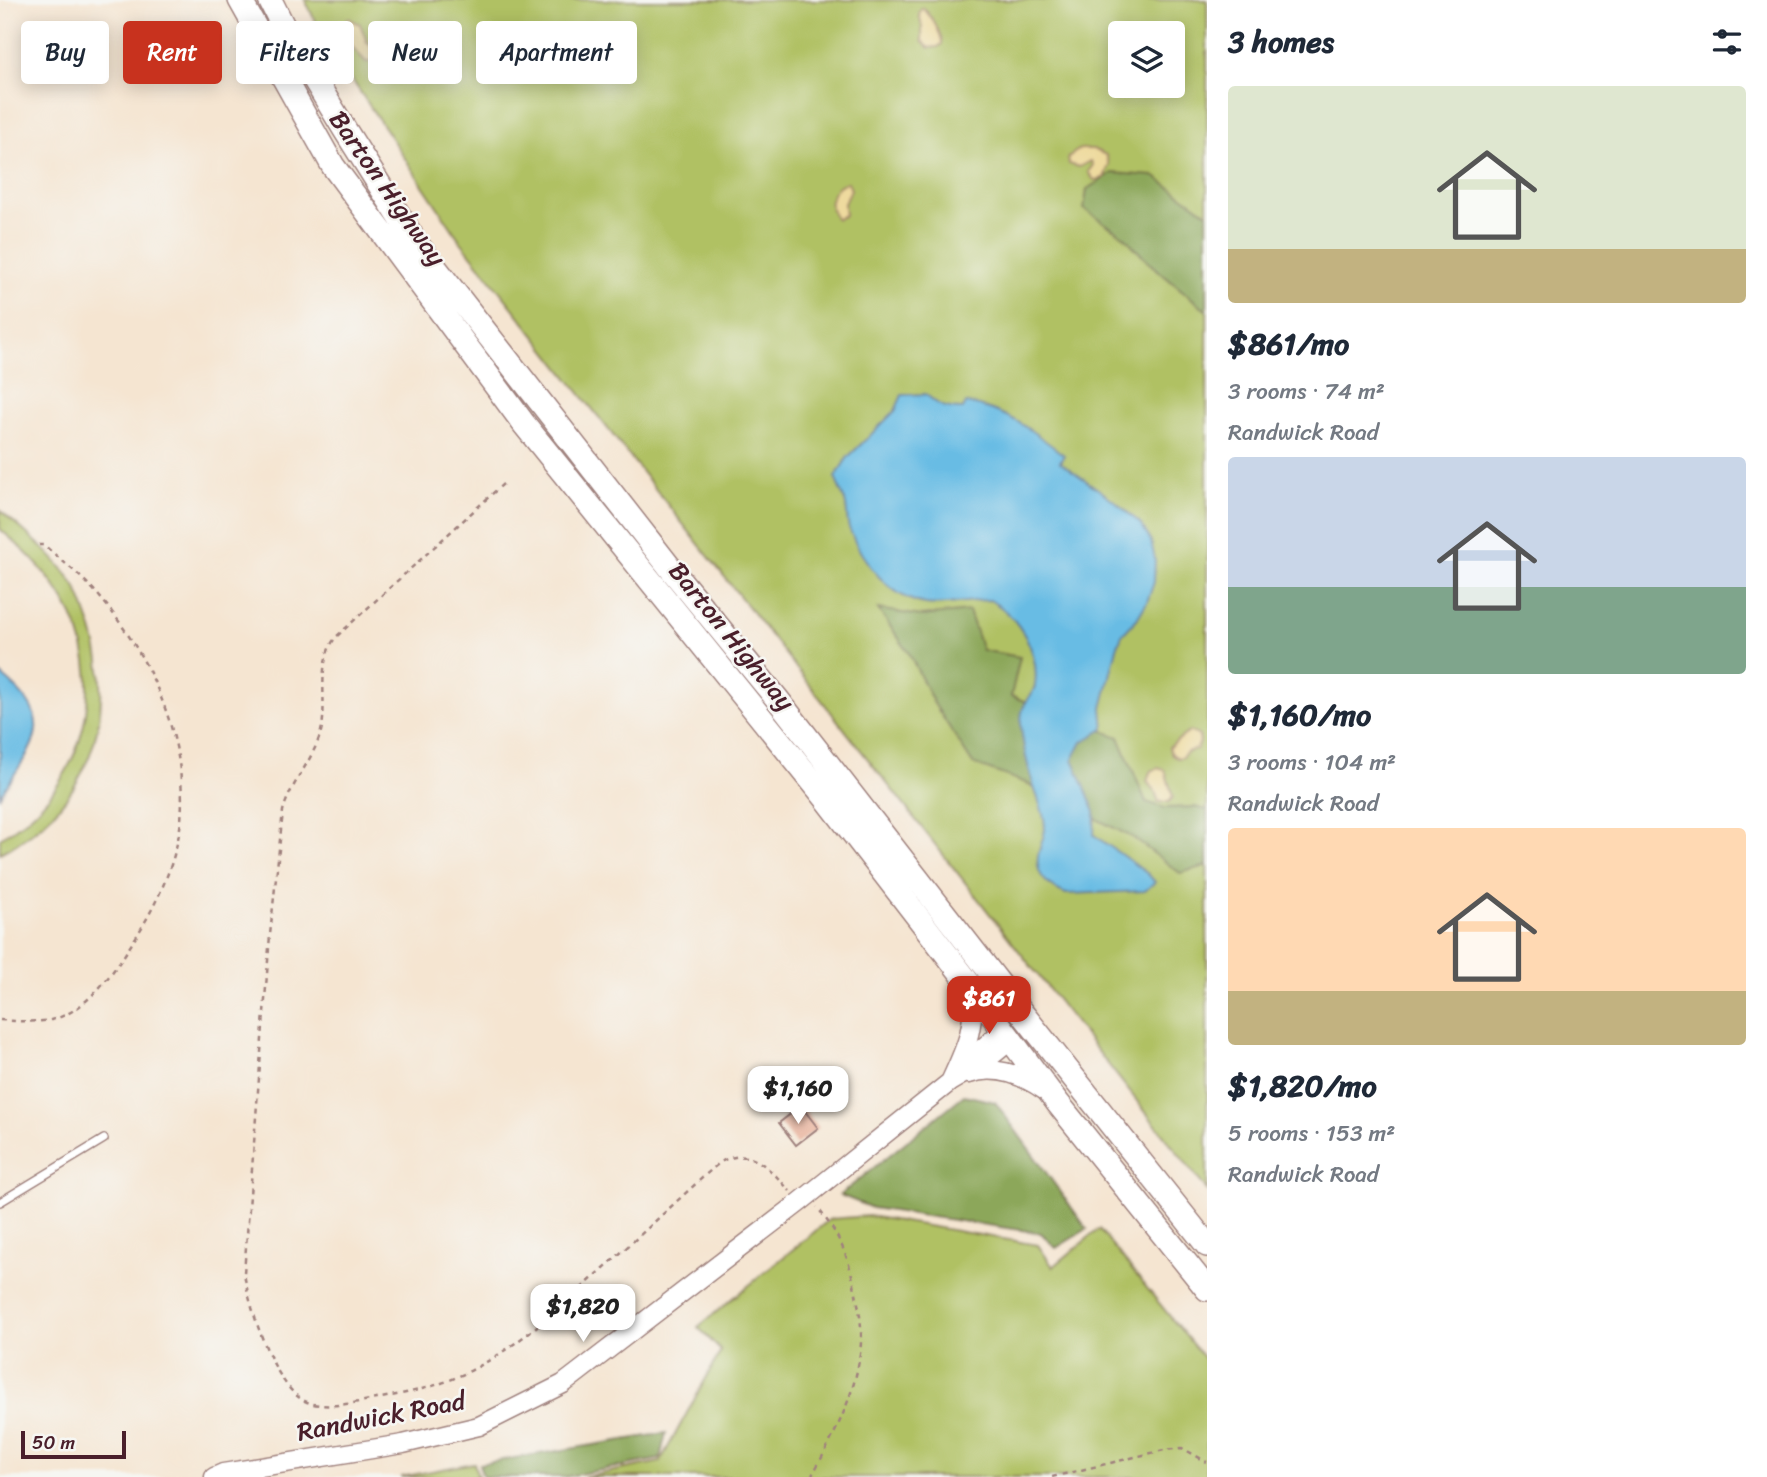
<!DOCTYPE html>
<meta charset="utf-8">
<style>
:root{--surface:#fff;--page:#f6f6f7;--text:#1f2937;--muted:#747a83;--accent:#c8321e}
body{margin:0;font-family:Sriracha,sans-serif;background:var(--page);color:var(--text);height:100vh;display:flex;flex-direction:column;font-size:26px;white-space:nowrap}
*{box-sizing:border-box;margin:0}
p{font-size:23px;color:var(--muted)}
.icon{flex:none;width:38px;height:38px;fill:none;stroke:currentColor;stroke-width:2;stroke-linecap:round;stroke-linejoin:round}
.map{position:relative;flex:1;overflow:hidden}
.side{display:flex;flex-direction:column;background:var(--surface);width:560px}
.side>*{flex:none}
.banner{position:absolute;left:21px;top:21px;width:665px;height:63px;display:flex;gap:14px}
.controls{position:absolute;left:1108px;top:21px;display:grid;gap:14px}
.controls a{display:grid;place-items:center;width:77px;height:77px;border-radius:7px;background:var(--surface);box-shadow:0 4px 18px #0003;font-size:35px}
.scale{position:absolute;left:21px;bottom:18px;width:105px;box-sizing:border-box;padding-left:7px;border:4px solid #4a1f2b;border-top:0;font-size:19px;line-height:24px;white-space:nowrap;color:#4a1f2b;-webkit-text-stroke:5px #f6f6f2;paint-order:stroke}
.price{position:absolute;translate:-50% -60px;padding:0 16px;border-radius:14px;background:#fff;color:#222;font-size:23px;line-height:46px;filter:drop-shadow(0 2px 4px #0008)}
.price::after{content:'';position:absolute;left:50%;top:42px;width:21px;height:16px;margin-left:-10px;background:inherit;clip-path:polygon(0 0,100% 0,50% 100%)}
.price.selected{background:var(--accent);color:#fff}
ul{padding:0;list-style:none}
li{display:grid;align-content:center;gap:14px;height:371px;padding:0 21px}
li span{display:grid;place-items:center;height:217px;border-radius:7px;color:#555}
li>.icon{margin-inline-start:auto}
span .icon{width:126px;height:126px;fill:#fffc;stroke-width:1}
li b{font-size:30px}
h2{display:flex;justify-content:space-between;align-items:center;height:84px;padding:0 21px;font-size:30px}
.chip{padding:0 24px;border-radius:7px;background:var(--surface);box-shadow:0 4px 18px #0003;font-size:24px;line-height:63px}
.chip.selected{background:var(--accent);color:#fff}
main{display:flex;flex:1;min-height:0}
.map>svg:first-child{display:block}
</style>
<main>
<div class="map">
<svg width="1207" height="1477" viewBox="0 0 1207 1477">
<rect width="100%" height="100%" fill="#f6f6f2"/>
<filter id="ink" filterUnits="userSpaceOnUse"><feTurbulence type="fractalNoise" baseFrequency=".0143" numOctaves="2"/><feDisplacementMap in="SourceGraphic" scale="14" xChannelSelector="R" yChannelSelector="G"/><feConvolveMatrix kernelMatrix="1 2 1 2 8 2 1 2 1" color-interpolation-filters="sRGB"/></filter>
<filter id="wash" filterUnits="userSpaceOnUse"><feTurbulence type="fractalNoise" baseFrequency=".00686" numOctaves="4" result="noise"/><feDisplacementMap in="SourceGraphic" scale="28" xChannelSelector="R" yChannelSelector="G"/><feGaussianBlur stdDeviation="1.57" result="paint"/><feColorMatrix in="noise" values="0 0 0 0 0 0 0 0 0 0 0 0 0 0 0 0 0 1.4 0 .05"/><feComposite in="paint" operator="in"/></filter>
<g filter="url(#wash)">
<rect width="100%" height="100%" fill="#f5e5d1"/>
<path fill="#b0c164" stroke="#7d7048" stroke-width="2" fill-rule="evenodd" d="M305,0H1207V1190L461,242L322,35ZM1120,33H1172V86H1120Z
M0,510C26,533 56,556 75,586C82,598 86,613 91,626C120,717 87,809 0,853V838C78,794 110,696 72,615C55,580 29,554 0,529Z
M869,1216L1038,1245L1053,1267L1099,1229L1207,1362V1477H584L660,1462L721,1351L698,1327L830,1219Z
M474,1463L478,1477H401Z"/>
<path fill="#8ca75a" stroke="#6b6342" stroke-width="2" d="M1112,173L1154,176L1207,213V311L1148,262L1125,237L1084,209L1087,189Z
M878,609L921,616L969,611L982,650L1020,657L1011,696L1119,737L1146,802L1165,808L1195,807L1207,810V866L1180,873L1132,837L1026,783L973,764L933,702L909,653Z
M964,1095L995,1102L1087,1229L1056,1248L1041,1233L872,1208L840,1195Z
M666,1433L660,1459L564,1477H483L479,1464Z"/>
<path fill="#eeda9e" stroke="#9c7c64" stroke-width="2" d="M922,8C929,11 943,36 942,44L938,47L929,48L922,41V27L919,13Z
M348,18L360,24L367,42L377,48L379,55L372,62H366L351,46L343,24Z
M1080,149H1093L1106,155L1109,165L1104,178L1094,180L1088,172L1093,165L1091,161L1079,167L1069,164L1068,157Z
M848,182L851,190L844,203L845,215L837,219C825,207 831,185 848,182Z
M1190,731L1199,736L1200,742L1197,749L1187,752L1181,758C1174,758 1170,754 1169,747Z
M1157,768L1165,770L1173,797L1169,802H1159L1154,789L1147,782L1150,772Z"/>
<path fill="#68bce4" stroke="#596e88" stroke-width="2" d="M926,394C938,406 946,409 963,409L966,403C1009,411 1031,430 1064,455L1060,462L1112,499L1141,524L1151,541L1155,559L1154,582L1147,602L1137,619L1122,635L1117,648L1102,708L1104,729L1082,742L1073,759L1095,812L1094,835L1148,874L1155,882L1145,891L1066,894C1055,890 1042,881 1039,870C1034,854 1044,843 1045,828C1045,814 1038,800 1034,787C1028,767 1022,745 1021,724C1020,701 1033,698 1035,685C1040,651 1018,616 990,600C970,600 944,607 926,604C889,598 861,560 849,528C846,519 848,510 845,501C842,493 838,486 835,477L848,457L895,411L902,395Z
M0,674C60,722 35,742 0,796Z"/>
<g id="blocks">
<path fill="#e6a388" d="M801,1106L818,1128L796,1145L779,1123Z"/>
</g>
</g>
<g filter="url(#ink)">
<use href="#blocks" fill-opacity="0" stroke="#a0827e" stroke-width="2"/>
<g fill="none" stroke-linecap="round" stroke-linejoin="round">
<defs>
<path id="service" d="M0,1202L104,1139"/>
<path id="tertiary" d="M960,1068L1003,1030
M969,1074C996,1065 1022,1075 1044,1090
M950,1082C965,1050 979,1021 969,985
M214,1477L223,1473L403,1444L479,1426L563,1384L800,1202L950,1082L984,1062L1010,1041"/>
<path id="trunk" d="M240,0L333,166L524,424L829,802L965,978L1057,1102L1207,1289
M270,0L286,32L345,130L416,243L675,574L778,700L1022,1013L1207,1245"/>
</defs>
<use href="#service" stroke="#a0827e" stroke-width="10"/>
<use href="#tertiary" stroke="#a0827e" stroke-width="21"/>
<use href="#trunk" stroke="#a0827e" stroke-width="26"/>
<path stroke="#a0827e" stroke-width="2.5" stroke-dasharray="5 5" stroke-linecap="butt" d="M503,484L336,637C316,662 327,698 322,727C316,758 291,781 283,811L270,935L244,1273C249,1306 274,1389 307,1402C327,1410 356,1402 376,1399C403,1394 432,1388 457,1377C506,1356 546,1319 586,1284C628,1247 669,1208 711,1170C716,1166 723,1159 730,1158C756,1150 774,1174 790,1191
M0,1020C14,1021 29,1022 43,1021C80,1019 111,976 129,948C154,910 176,866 181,820C188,739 151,657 99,596C83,577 63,562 44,545H39
M811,1477C835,1435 863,1381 861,1331C861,1317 858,1303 855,1289C848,1254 839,1235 817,1207
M1052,1477L1164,1450L1182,1448L1207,1462"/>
<use href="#service" stroke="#fff" stroke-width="7"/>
<use href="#tertiary" stroke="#fff" stroke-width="18"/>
<use href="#trunk" stroke="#fff" stroke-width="23"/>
</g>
</g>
<g text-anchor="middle" stroke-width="5" stroke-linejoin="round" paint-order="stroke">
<g font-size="26" fill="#4a1f2b" stroke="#f6f6f2">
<text transform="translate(388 188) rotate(55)" y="9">Barton Highway</text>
<text transform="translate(732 636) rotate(51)" y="9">Barton Highway</text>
<text transform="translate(381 1416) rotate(-11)" y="9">Randwick Road</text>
</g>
</g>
</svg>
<div class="controls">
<a><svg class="icon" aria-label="layers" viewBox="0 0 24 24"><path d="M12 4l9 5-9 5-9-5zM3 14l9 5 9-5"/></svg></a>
</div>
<div class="scale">50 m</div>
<b class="price selected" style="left:989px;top:1036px">$861</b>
<b class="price" style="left:798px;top:1126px">$1,160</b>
<b class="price" style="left:583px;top:1344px">$1,820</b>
<div class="banner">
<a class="chip">Buy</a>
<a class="chip selected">Rent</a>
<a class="chip">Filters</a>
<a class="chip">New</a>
<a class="chip">Apartment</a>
</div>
</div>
<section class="side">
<h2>3 homes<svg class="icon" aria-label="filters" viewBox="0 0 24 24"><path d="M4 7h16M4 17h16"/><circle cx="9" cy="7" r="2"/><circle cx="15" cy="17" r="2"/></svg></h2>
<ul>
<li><span style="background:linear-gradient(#dfe7d0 75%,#c2b280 0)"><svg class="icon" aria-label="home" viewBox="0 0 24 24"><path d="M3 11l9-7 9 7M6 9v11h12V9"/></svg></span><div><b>$861/mo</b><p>3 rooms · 74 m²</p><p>Randwick Road</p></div></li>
<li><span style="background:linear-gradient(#c9d6e8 60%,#7fa58c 0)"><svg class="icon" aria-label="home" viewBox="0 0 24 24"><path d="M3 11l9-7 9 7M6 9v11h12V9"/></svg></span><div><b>$1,160/mo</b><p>3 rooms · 104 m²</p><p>Randwick Road</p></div></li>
<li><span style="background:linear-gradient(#ffd9b3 75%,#c2b280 0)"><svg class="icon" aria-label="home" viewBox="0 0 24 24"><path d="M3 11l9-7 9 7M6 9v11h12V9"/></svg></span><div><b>$1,820/mo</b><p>5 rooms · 153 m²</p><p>Randwick Road</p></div></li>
</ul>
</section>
</main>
